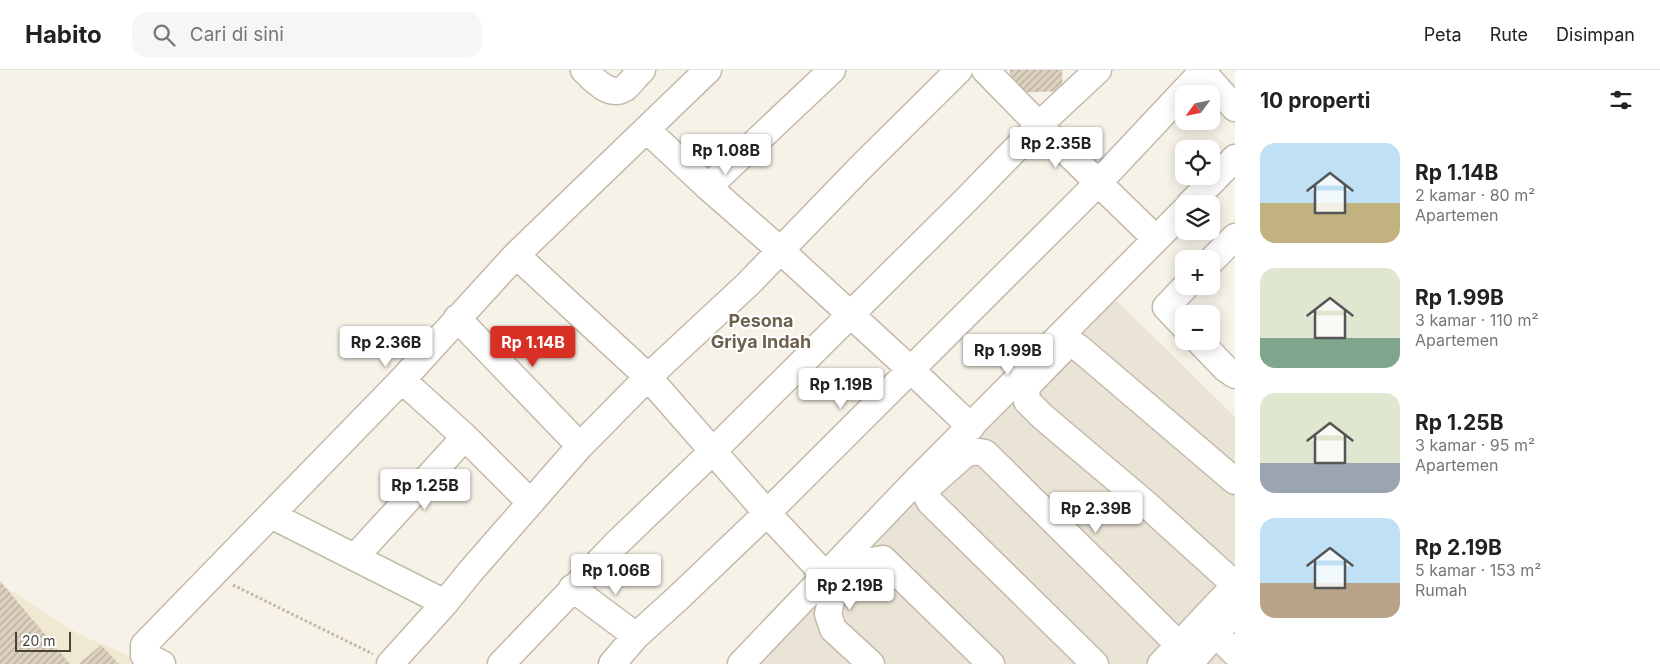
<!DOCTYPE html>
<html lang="id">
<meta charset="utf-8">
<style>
:root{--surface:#fff;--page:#f6f6f6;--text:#222;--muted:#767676;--line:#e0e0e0;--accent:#d93025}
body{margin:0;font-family:Inter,sans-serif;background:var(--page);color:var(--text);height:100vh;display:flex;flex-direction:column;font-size:19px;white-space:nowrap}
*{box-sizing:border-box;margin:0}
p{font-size:16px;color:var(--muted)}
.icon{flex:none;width:28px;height:28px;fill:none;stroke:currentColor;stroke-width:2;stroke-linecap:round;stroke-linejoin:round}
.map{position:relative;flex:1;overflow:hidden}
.drawer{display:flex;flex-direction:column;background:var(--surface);width:425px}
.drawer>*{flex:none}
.needle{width:32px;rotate:237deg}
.tools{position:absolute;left:1175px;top:15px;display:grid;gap:10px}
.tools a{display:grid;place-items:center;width:45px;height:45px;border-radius:10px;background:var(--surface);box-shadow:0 2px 12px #0003;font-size:25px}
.scale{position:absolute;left:15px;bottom:12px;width:56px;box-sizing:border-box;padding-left:5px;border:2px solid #4a4336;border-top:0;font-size:14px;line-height:18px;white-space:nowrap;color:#4a4336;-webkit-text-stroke:4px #fff;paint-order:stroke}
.price{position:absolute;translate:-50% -42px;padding:0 11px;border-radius:5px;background:#fff;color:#222;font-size:16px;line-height:32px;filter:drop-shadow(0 1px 2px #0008)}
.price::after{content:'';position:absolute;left:50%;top:30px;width:15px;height:11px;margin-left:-8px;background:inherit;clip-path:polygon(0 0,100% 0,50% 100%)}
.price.active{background:var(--accent);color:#fff}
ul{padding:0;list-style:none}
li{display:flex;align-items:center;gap:15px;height:125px;padding:0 25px}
li span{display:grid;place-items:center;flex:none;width:140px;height:100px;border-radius:15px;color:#555}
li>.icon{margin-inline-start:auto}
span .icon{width:60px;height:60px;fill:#fffc;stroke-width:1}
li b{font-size:21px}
h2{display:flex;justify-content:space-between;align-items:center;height:60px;padding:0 25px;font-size:21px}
header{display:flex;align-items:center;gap:30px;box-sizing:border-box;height:70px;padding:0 25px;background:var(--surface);border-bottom:1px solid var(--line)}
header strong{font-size:24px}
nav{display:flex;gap:28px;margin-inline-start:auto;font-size:18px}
.search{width:350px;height:45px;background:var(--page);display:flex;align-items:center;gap:12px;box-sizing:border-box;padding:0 18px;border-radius:15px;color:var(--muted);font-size:19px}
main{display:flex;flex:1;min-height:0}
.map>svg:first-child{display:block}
</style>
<header>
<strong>Habito</strong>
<div class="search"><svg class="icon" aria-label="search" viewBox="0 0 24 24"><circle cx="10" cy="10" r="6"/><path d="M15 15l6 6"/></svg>Cari di sini</div>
<nav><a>Peta</a><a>Rute</a><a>Disimpan</a></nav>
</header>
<main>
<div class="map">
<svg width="1235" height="594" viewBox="0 0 1235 594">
<defs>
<pattern id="building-hatch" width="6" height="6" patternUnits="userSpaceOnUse" patternTransform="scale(1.25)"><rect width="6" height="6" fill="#dcd1bf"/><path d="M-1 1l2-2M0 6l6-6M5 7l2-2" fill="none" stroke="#b4ab9c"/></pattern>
</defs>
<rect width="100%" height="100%" fill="#f6f2e8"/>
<path fill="#eae4d6" d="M1110,224L1235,347V594H751Z"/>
<path fill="#f0e8d0" d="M0,514L80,565L149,594H0Z"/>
<path fill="url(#building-hatch)" d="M1010,0H1062L1063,21L1011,23Z
M0,511L70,594H0Z
M101,575L119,594H79Z"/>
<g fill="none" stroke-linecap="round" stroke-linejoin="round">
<defs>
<path id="minor" d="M584,0C594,10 610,28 625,18C631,13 636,5 642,0
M985,0L1039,55L1156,169
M1201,0L1235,38
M647,60L708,117L780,180L911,300L971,357
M708,117L832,0
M1190,134L1235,88
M516,185L648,307L767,443L825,505
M1211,191L1235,167
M457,248L580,376
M1184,256L1166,237L1186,216
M1199,271L1226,299L1235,305
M402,310L465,367L530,432
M271,445L445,533
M355,487L465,367
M1229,509L1146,434L1043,347L1027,331L1026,317L1066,276L1073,274L1079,278L1235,411
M572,518L636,566
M1216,564L1235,583
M162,594L144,585V575L402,310L516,185L708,0
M390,594L445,533L470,502L580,376L648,307L748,214L860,98L959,0
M501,594L616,474L713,381L966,130L1039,55L1098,0
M612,594L636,566L678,528L767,443L1098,113L1204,0
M741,594L912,415L1184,141
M871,594L833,559L828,544L832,527L853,499L866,492L883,489L991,594
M1095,594L930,432L925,422L929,416L964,385L973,381L985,383L1179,575
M1161,594L1227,524
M1189,594L1235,542"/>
</defs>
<use href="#minor" stroke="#c3baa9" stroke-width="29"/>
<path stroke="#c6b799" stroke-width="3" stroke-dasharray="2.5 2.5" stroke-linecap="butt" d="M233,515L373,584"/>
<use href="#minor" stroke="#fff" stroke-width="26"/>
</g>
<g text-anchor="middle" stroke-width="4" stroke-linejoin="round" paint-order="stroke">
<g font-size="18" font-weight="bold" fill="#6e614b" stroke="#fff">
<text x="761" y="257">Pesona<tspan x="761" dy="21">Griya Indah</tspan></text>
</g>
</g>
</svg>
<div class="tools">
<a><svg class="needle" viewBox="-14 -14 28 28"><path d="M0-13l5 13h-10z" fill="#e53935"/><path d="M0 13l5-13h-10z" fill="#767676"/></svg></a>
<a><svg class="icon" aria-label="locate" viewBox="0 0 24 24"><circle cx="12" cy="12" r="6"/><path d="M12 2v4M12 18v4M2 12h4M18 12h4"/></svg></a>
<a><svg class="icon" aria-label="layers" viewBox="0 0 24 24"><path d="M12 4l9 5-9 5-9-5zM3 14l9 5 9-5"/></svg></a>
<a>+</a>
<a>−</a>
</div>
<div class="scale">20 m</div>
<b class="price" style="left:1056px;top:99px">Rp 2.35B</b>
<b class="price" style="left:726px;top:106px">Rp 1.08B</b>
<b class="price" style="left:386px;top:298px">Rp 2.36B</b>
<b class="price active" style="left:533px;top:298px">Rp 1.14B</b>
<b class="price" style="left:1008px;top:306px">Rp 1.99B</b>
<b class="price" style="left:841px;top:340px">Rp 1.19B</b>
<b class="price" style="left:425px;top:441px">Rp 1.25B</b>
<b class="price" style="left:1096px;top:464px">Rp 2.39B</b>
<b class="price" style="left:616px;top:526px">Rp 1.06B</b>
<b class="price" style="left:850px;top:541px">Rp 2.19B</b>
</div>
<section class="drawer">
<h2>10 properti<svg class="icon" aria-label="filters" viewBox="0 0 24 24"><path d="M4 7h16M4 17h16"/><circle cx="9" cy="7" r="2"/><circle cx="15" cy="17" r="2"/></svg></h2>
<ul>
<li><span style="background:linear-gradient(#bfe0f5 60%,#c2b280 0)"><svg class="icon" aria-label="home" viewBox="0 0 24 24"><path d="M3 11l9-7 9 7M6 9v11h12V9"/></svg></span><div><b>Rp 1.14B</b><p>2 kamar · 80 m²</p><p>Apartemen</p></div></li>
<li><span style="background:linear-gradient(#dfe7d0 70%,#7fa58c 0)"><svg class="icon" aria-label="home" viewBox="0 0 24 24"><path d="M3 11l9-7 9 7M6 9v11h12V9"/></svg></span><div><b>Rp 1.99B</b><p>3 kamar · 110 m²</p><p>Apartemen</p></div></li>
<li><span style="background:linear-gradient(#dfe7d0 70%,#9aa5b1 0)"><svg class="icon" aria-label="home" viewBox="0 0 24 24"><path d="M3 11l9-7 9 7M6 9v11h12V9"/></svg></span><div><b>Rp 1.25B</b><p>3 kamar · 95 m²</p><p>Apartemen</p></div></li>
<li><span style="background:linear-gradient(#bfe0f5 65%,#b9a48a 0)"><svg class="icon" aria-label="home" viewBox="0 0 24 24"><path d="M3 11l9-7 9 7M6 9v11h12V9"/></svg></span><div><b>Rp 2.19B</b><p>5 kamar · 153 m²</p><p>Rumah</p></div></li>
</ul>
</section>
</main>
